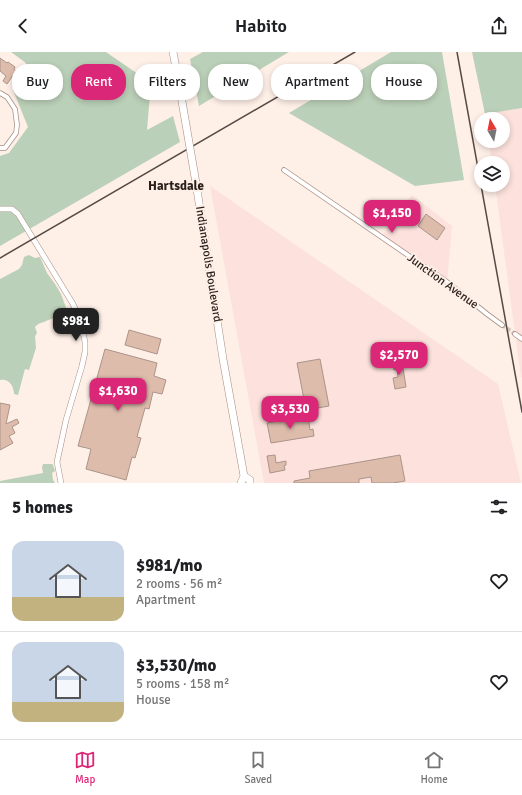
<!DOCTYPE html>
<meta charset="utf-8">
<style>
:root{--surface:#fff;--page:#f6f6f6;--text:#202124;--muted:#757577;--line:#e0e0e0;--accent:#db2777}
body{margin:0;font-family:Signika,sans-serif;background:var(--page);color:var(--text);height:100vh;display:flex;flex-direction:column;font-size:15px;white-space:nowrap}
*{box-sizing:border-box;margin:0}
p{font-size:13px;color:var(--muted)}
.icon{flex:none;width:22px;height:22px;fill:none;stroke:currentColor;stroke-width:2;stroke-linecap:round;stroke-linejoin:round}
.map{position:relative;height:431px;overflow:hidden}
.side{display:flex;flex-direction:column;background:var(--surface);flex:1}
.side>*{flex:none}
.guide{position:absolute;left:12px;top:12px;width:498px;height:36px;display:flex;gap:8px}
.needle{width:26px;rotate:350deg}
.tools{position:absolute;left:474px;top:60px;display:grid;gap:8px}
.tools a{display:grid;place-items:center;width:36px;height:36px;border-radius:50%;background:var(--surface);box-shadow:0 2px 6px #0003;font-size:20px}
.price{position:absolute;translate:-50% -34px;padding:0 9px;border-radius:8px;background:var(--accent);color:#fff;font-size:13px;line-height:26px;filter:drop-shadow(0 1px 2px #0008)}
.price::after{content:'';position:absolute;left:50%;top:24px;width:12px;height:9px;margin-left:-6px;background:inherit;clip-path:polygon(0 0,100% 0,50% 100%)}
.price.selected{background:#222;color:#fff}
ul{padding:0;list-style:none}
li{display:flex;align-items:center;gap:12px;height:100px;padding:0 12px}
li+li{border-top:1px solid var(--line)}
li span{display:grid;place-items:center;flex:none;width:112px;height:80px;border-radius:12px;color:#555}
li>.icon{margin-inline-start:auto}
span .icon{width:48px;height:48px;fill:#fffc;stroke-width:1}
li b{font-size:17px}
h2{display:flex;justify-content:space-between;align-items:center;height:48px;padding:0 12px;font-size:17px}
.pill{padding:0 14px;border-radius:16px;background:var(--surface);box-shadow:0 2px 6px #0003;font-size:14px;line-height:36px}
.pill.selected{background:var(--accent);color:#fff}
header{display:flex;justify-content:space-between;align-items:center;height:52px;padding:0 12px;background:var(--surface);font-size:18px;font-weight:600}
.dock{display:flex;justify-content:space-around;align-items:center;height:56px;border-top:1px solid var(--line);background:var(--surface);font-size:11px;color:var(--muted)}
.dock a{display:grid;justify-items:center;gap:2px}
.dock .selected{color:var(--accent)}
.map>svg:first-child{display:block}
</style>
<header><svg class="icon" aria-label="back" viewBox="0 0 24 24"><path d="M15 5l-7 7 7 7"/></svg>Habito<svg class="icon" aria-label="share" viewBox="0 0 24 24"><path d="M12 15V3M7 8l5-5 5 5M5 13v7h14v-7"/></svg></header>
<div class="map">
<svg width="522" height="431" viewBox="0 0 522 431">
<rect width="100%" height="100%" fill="#feefe7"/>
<path fill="#fce1dc" d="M522,56V326L521,325L495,133H503V111H492L489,89H503V67H486L485,62Z
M210,134L498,332L521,431H264Z
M412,143L452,174L447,230L381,185Z"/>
<path fill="#bbd0b8" d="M11,0H106L151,31L147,78L173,64L180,90L0,194V104L9,101L28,75L13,38L26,11Z
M203,0H289L199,54L190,7Z
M391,0H442L464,128L415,134L289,61Z
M472,0H522V56L485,62Z
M29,203L35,206L40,205L47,221L55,232L61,242L68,261C60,263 54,266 46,269C42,271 38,271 35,275L37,281L35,284L36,296L29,318L25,317L18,343L14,342C14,334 9,326 0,328V227L19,217L22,213L24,205Z
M43,412H52L53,413L55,419L52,421L53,428L55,431H0V429L43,421L42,415Z"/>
<path fill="#debcac" stroke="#ab9489" d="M0,6L7,11L8,10L15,15L14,17L16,19L7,32L3,29L6,24L0,19Z
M426,162L445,176L437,188L418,174Z
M129,278L161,287L157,302L125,293Z
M105,297L157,311L154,324L166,328L162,342L153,340L149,357L145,356L137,385L141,386L135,406L132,405L126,428L86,417L91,397L78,394Z
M320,307L329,354L306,358L297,311Z
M402,310L406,335L395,337L393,326L398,325L397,317L394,318L393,312Z
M0,351L10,353L6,372L17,367L19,371L12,375L15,381L9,384L13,391L0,398Z
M308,364L310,378L313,377L314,384L271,391L267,371Z
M275,403L276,411L286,409V413L284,414L285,418L270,421L267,404Z
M400,403L405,429L393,431H372L371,425L359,427V431H294V429L310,426L309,419Z"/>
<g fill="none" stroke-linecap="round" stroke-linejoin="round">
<path stroke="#d3c5be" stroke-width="4" stroke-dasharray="4 2" stroke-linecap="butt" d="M502,273L515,282"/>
<defs>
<path id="minor" d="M0,41L7,45L15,57L17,73L16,81L5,96H0
M284,118L447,230L487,262L502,273
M515,282L522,287"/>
<path id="tertiary" d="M0,157H12L18,162L73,252L81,271L85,290V300L82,314L66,368L57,410L61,431"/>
<path id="trunk" d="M173,0L179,32
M196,131L223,307L244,424L241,431
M244,424L250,428V431"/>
</defs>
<use href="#minor" stroke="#a78f85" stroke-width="5.5"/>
<use href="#tertiary" stroke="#a78f85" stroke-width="6"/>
<use href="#trunk" stroke="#a78f85" stroke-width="8"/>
<use href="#minor" stroke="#fff" stroke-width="4"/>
<use href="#tertiary" stroke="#fff" stroke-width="5"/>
<use href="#trunk" stroke="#fff" stroke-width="7"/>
<path stroke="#554a45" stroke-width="1.5" d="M457,0L522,360
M0,206L355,0"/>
<defs>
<path id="trunk-bridge" d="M179,32L196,131"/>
</defs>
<use href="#trunk-bridge" stroke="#a78f85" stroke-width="8" stroke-linecap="butt"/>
<use href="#trunk-bridge" stroke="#fff" stroke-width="7"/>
</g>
<g text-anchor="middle" stroke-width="4" stroke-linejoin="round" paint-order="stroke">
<g font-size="12" fill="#291f1b" stroke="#feefe7">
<text transform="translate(209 212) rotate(81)" y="4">Indianapolis Boulevard</text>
<text transform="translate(443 229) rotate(36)" y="4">Junction Avenue</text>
</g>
<g font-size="13" font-weight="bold" fill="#291f1b" stroke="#feefe7">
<text x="176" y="138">Hartsdale</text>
</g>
</g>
</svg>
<div class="tools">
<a><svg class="needle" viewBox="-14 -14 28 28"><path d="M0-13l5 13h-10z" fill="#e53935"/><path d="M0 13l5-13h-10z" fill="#757577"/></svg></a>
<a><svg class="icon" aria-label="layers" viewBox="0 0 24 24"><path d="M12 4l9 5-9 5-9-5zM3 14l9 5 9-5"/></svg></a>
</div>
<b class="price" style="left:392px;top:182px">$1,150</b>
<b class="price selected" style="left:76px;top:290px">$981</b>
<b class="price" style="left:399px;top:324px">$2,570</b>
<b class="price" style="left:118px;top:360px">$1,630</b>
<b class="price" style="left:290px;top:378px">$3,530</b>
<div class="guide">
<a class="pill">Buy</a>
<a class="pill selected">Rent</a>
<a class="pill">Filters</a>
<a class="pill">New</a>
<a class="pill">Apartment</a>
<a class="pill">House</a>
</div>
</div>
<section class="side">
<h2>5 homes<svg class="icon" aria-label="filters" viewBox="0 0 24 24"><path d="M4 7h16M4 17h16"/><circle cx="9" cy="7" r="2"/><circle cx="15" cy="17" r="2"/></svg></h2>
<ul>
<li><span style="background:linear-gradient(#c9d6e8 70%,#c2b280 0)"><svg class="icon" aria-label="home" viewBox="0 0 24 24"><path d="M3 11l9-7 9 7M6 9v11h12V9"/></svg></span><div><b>$981/mo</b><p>2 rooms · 56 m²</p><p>Apartment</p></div><svg class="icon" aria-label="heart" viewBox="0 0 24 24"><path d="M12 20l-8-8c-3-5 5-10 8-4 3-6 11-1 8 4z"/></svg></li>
<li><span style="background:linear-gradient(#c9d6e8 75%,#c2b280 0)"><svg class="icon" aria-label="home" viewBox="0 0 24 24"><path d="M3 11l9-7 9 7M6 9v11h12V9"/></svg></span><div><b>$3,530/mo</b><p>5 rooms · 158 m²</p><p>House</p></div><svg class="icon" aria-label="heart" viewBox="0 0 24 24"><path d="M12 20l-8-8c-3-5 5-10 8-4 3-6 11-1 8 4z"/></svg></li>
</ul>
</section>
<nav class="dock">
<a class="selected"><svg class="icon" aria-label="map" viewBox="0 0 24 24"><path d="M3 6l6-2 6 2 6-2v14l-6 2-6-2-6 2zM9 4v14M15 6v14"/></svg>Map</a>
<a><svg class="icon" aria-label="saved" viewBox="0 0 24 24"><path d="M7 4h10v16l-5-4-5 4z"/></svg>Saved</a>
<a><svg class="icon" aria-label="home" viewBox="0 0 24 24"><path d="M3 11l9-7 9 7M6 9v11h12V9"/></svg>Home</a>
</nav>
